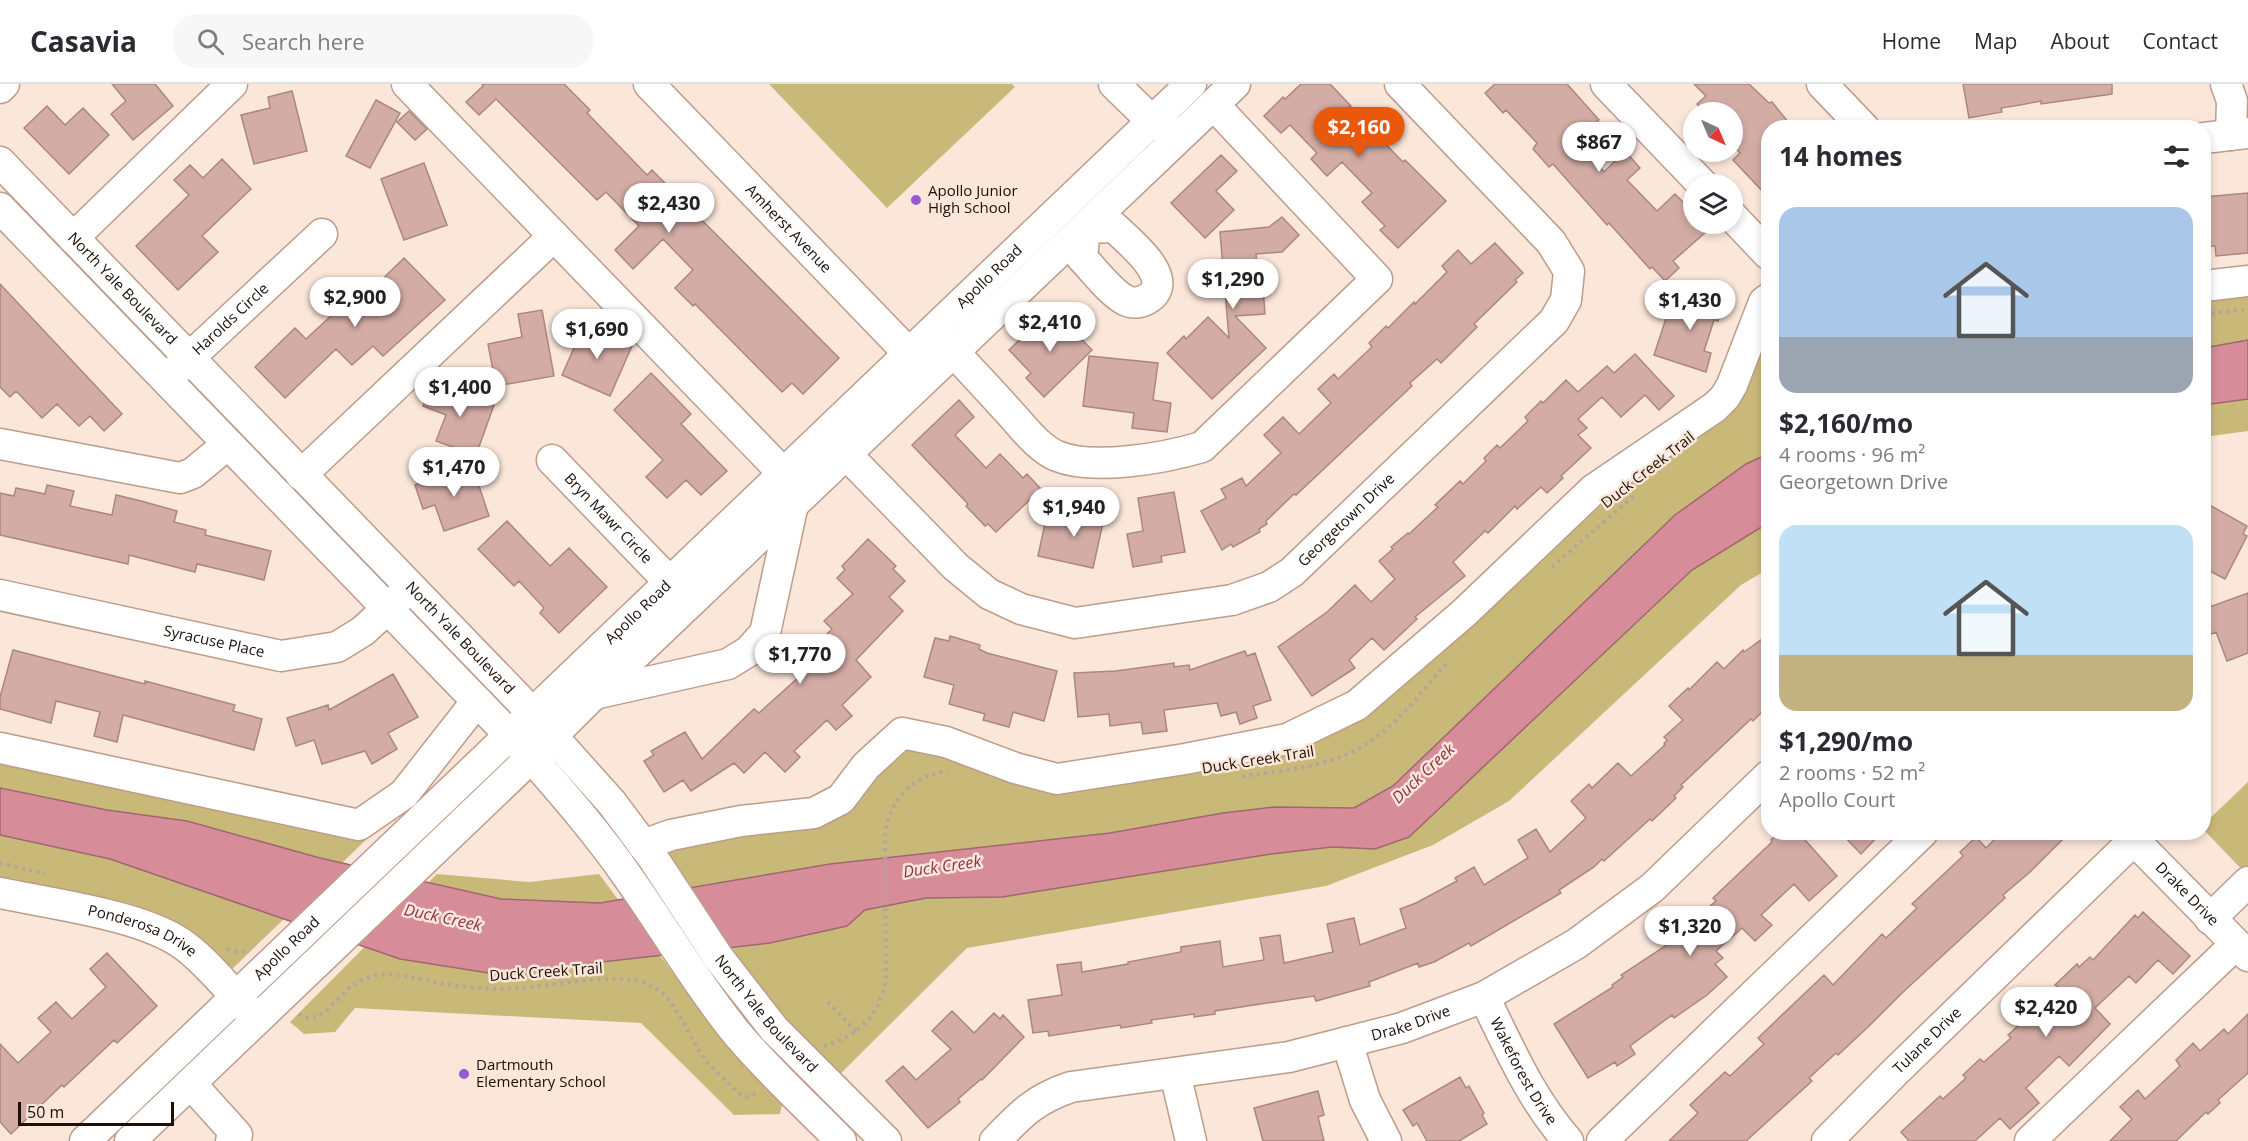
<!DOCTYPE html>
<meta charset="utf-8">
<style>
:root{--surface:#fff;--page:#f7f7f7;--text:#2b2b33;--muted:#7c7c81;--line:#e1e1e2;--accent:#ea580c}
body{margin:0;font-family:"Open Sans",sans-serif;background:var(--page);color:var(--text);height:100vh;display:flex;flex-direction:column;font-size:22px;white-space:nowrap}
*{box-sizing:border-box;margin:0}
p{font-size:20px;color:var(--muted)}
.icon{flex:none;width:33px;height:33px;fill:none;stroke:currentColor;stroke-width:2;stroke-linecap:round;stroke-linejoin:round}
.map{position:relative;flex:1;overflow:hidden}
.panel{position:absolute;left:1761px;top:36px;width:450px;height:720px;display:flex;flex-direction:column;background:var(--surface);border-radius:24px;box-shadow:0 3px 9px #0003}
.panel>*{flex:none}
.needle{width:39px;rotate:136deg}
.fabs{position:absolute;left:1683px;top:18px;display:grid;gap:12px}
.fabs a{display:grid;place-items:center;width:60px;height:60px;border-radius:50%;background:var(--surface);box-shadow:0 3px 9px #0003;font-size:30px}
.scale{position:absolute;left:18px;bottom:15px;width:156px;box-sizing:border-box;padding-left:6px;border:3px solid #1c1009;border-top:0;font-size:16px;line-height:21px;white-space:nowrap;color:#1c1009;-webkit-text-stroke:4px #fbe6da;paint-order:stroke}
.price{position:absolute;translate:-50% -51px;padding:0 14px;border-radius:21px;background:#fff;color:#222;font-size:20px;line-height:39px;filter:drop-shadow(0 2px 3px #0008)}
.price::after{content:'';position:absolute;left:50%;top:36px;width:18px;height:14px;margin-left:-9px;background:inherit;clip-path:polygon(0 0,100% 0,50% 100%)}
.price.selected{background:var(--accent);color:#fff}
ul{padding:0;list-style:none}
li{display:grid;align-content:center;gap:12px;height:318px;padding:0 18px}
li span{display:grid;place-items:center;height:186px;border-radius:18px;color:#555}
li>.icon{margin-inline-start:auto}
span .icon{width:108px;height:108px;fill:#fffc;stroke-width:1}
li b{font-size:26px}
h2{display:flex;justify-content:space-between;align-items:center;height:72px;padding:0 18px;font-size:26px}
header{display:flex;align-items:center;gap:36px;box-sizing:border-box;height:84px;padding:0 30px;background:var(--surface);border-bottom:2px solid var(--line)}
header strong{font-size:28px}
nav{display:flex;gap:33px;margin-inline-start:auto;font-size:21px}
.search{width:420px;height:54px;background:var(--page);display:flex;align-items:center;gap:15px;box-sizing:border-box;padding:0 21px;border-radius:24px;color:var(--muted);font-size:22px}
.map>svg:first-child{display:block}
</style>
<header>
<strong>Casavia</strong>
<div class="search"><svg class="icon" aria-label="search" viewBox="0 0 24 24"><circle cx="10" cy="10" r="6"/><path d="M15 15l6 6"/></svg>Search here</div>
<nav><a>Home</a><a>Map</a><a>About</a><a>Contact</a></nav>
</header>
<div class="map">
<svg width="2248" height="1057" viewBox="0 0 2248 1057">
<rect width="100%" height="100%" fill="#fbe6da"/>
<path fill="#c9b979" d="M769,0H1012L1015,3L887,124Z
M1768,191V485L1741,501L1509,717L1433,761L1326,802L967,864L838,992L763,910L665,763L839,731L901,636L1054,692L1294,646L1364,610L1715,312Z
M2248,206V347L2204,353V210Z
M0,671L370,752L231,886L0,799Z
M2248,698V792L2204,746V740Z
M437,790L529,798L599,790L694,917L783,1017L780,1030L734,1031L641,939L355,924L335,948L304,950L290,938Z"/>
<path fill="#d78d99" stroke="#9f686e" stroke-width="1.5" d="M2248,256V315L2204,321V264Z
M1768,370V439L1692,486L1409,753L1375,765L1332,763L1271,770L1002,813L926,814L865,826L847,842L770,859L495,890L400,875L110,775L0,751V704L107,726L187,737L320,774L501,815L600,819L830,780L1110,749L1223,729L1274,723L1354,724L1393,702L1675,431L1746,380Z"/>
<path fill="#d3aca5" stroke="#ac867f" stroke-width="1.5" d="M112,0H155L173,22L133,56L111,30L126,17Z
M482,0H564L590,26L587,29L647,91L652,86L839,274L803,310L792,299L782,308L695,220L693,222L675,204L693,186L663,155L633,185L615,166L639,142L606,108L597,116L496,15L479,31L466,18L483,2Z
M1301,0H1330L1351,22L1349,23L1403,78L1405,76L1446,117L1398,164L1380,146L1385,142L1362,118L1372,109L1342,78L1327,92L1311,75L1317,69L1290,41L1281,49L1264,32L1283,13L1285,15Z
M1495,0H1567L1599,36L1576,56L1604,88L1625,67L1640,84L1627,96L1657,127L1675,110L1694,129V140H1715L1673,177L1679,184L1665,197L1652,183L1650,185L1609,139L1607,141L1553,80L1549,83L1533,65L1537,59L1506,26L1503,29L1485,9Z
M1694,0H1749L1769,19L1772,18L1793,44H1768V113L1733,76L1740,69L1732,60V28H1705L1697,20L1706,12Z
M1963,0H2112V10L2041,20V17L2020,21L2001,24L2002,28L1969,34Z
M292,7L307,67L254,80L241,31L270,24L268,13Z
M376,16L400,29L370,84L346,72Z
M47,22L65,41L83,24L109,51L69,90L24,44Z
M409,27L427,45L415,56L397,38Z
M1221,71L1237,87L1216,107L1234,126L1205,154L1171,119Z
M222,75L251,105L202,152L218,168L178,206L136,162L189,111L174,96L190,81L203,94Z
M424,79L447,141L404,156L381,95Z
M2248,109V169L2216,172L2215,162L2204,163V113Z
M1282,133L1299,151L1282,168L1256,170L1259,203H1263L1265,230L1235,232L1266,264L1212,315L1167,269L1184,252L1186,255L1208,233L1229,254L1220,148L1269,143Z
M1495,159L1523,189L1515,196L1517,198L1474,240L1477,243L1441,279L1437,275L1410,299L1412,302L1296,411L1294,410L1266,437L1267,440L1259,445L1260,448L1233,463L1231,460L1222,466L1201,427L1226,414L1221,405L1242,394L1246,402L1281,369L1264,351L1283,333L1299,350L1331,319L1318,305L1334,290L1338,295L1372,263L1369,259L1386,242L1388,244L1414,218L1415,220L1447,188L1442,182L1458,166L1471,180Z
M404,174L445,216L383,272L373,262L352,281L336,265L285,314L255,283L295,244L306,255L357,208L363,214Z
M0,200L122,330L104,347L90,332L79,342L57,320L42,334L16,307L10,313L0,303Z
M1702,205L1726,213L1718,237L1714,236L1704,267L1711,269L1706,288L1654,271L1672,216L1697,224Z
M542,226L554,292L496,302L488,260L522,253L518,230Z
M1057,230L1092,266L1044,313L1026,294L1031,289L1009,266L1042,234L1047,240Z
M584,241L632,262L610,312L562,291Z
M1635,270L1674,312L1659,326L1645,311L1621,333L1602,313L1578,335L1587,344L1578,351L1591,364L1561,392L1563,394L1547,409L1541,403L1517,425L1515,422L1488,449L1485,447L1453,478L1465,492L1415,533L1417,535L1384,566L1372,554L1349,576L1355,584L1312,612L1278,563L1327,528L1355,501L1371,518L1395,495L1379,477L1393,465L1391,463L1408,449L1409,450L1438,423L1435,421L1460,397L1463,400L1486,377L1484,374L1497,361L1500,364L1528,337L1525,333L1541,317L1543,319L1566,296L1578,308L1607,282L1614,289Z
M1089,272L1158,279L1153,316L1171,319L1167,348L1132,344L1134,329L1083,322Z
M651,289L691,330L681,340L727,387L701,411L686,396L667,414L646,393L663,376L614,326Z
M432,299L494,321L476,371L436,357L446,331L423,322Z
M959,316L974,333L955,351L986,384L1000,370L1023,394L1027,390L1041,405L996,448L988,440L985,442L966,422L968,420L912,361Z
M472,381L489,432L444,447L435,421L423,425L415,401Z
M47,401L74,407L70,422L112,431L116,411L141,417L177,427L174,438L206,446L205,451L271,467L264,496L197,480L195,488L129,471L128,480L0,451V409L14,412L16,404L45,410Z
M1174,408L1185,468L1161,472L1162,478L1133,483L1127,450L1143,447L1138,414Z
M2204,418L2247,442L2243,450L2247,452L2225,495L2204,484Z
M1080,419L1106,425L1093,484L1038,472L1046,435L1075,441Z
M507,437L550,482L569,464L607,503L559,549L540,529L544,524L519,497L514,502L478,465Z
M868,455L896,482L893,485L905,497L889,513L903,527L856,576L871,593L842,621L852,632L836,646L827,636L794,667L800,673L785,688L765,668L744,689L734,679L691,707L683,696L664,708L644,677L654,671L651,667L685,648L702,675L754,625L759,629L820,574L816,570L830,556L825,552L832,545L824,537L853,510L837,494L845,486L842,482Z
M2248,509V569L2227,577L2216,548L2204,553V525Z
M1768,551V622L1753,637L1751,635L1681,701L1683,703L1674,712L1676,714L1652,737L1650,735L1604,777L1602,775L1594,783L1559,806L1561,809L1471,862L1469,859L1434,878L1419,883L1418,879L1369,898L1370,902L1316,917L1314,912L1215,927V930L1194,933V930L1151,936L1152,939L1121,944L1120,941L1049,952L1048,947L1033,949L1028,916L1062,911L1057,881L1081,878L1082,888L1128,880V878L1181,868V863L1220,857L1223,883L1264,876L1260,854L1280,851L1284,879L1333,868L1327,840L1354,834L1360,861L1406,844L1400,825L1416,819L1457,797L1455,794L1474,783L1484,801L1528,774L1518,756L1536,745L1550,768L1586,734L1571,717L1589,700L1592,704L1618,679L1631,692L1665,661L1664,660L1667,656L1664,653L1683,636L1669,622L1688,604L1689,606L1717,578L1724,585L1743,566L1744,568Z
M950,552L980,561L979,565L987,569L1057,587L1044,637L1013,628L1009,643L983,636L985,630L949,620L954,601L924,593L935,554L949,557Z
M13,566L145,600V597L235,621L233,627L262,635L254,666L123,631L117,658L94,652L100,628L56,617L51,639L0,625V613Z
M1245,567L1247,572L1255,569L1271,616L1253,622L1257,634L1240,640L1236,628L1221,632L1217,619L1164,626L1167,647L1143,650L1141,638L1110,642L1109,630L1078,633L1074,589L1116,587L1174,579V583L1189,581L1190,586Z
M393,590L418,633L388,649L397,665L372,680L365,667L322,680L314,656L296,662L287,634L328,621L329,626Z
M1779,748H1798L1837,792L1809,817L1794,800L1761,831L1772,841L1755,857L1742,844L1716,867L1723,874L1715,880L1727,893L1707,911L1674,934L1672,931L1630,962L1635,970L1617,982L1615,978L1588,994L1554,940L1613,903L1612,901L1623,893L1621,891L1673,857L1672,855L1716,817L1713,814L1772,758L1771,756Z
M1840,748H1882L1861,770Z
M2002,748H2070L2030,788L2003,811L2005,814L1902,909L1867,944L1838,971L1836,969L1809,994L1812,997L1746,1057H1669L1698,1029L1690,1021L1725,988L1730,992L1764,960L1758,954L1824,891L1833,901L1882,850L1886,854L1917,824L1912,820L1963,772L1960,768L1976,753L1986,764Z
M2143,828L2190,872L2173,890L2158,876L2136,899L2129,892L2095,924L2110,940L2069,982L2059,972L2026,1004L2039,1019L2010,1045L2000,1034L1975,1057H1909L1901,1048L1940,1012L1943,1015L1966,994L1963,991L1980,975L1984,978L2011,954L2008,951L2059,904L2055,901L2077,880L2079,883L2090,873L2093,876L2135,831L2138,834Z
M107,869L157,922L117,959L114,956L64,1003L62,1001L11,1050L0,1038V960L18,979L51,948L38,934L56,918L72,935L106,903L90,885Z
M952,927L974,949L994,929L1000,935L1003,931L1024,953L982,996L981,995L958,1015L960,1018L928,1044L886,997L903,982L916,996L951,965L932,947Z
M2248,930V989L2218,1016L2220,1019L2208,1030L2206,1028L2176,1057H2110L2132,1035L2120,1023L2138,1006L2145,1015L2180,982L2176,976L2193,959L2200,967L2224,945L2228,950Z
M1460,993L1466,1004L1469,1002L1484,1029L1482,1031L1487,1040L1459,1057H1427L1417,1039L1413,1042L1403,1026Z
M1318,1007L1324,1031L1318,1033L1324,1057H1263L1254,1024Z"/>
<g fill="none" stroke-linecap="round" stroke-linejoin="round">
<defs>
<g id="minor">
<path d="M407,0L783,389"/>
<path id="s1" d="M649,0L922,283"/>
<path d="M1114,0L1152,37L1169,45"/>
<path d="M1606,0L1702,100"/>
<path d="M1822,0L1864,44"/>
<path d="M2226,0L2232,17L2231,51"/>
<path d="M0,4L4,0"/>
<path d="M2204,54L2248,49"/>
<path id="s2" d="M0,78L518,614L612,719L653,774L718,873L774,945L886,1057"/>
<path d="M0,124L531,673C565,712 599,751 628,793C664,844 695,897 734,946C767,986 805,1020 841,1057"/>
<path d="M1732,132L1768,170"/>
<path d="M1114,143C1128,157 1179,196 1147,215C1140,219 1132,220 1125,216C1111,209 1093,185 1082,174L1085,144Z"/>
<path d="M73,154L232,0"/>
<path d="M2204,202L2248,197"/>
<path d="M954,268C972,288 991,308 1010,329C1023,343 1038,364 1057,372C1093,387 1165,374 1202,363L1377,195L1214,21"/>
<path id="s3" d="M175,287L322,150"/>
<path d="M0,360L180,394L193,389L228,360"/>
<path id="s4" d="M846,370L956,483L989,510L1021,525L1075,539L1232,516L1269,503L1292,488L1554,237L1566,216L1569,187L1551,158L1400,0"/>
<path id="s5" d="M552,376L683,512"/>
<path d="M301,391L554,152"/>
<path id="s6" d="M0,511L281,572L337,563L363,547L401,512"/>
<path d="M594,610L728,580L749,567L765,549L793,420"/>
<path d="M0,664L359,741L404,710L477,617"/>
<path id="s7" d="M2126,748L2248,872"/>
<path d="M643,761L671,751L741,737L814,729L841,715L866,682L902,649L946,658L1015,684L1057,695L1185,675L1287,655L1357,621L1464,529L1593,406L1715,323L1725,313L1732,301L1764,218L1768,215"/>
<path id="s8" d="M0,809C51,820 144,831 185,862C209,880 228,905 249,927"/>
<path d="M2210,835L2248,798"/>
<path id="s9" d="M1484,913C1510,965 1529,1012 1568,1057"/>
<path d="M1347,958L1365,1016L1386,1057"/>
<path d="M1175,989L1191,1057"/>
<path d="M191,1000L237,1051L231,1057"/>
<path id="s10" d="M85,1057L1191,0"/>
<path d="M130,1057L517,687L594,610L1235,0"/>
<path id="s11" d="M995,1057C1021,1030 1035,1015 1071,1003L1289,973L1402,944L1484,913L1576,860L1652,804L1768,692"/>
<path d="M1602,1057L1923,748"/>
<path id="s12" d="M1827,1057L1894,989L2133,757"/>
<path d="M2030,1057L2236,860"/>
</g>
</defs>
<use href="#minor" stroke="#bd9c89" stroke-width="33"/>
<path stroke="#b6a499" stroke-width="4" stroke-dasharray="3 4.5" stroke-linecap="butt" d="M2204,230L2248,225
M1552,483L1635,411
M1242,692C1288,686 1340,682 1378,652C1404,632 1425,603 1447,579
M0,779L45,790
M227,865L238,868L249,867
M828,918L856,947
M299,930C317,945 338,913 351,903C359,897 369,892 380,891C395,889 410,893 425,896C447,901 470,904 493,905C537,906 581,893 625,895C674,898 679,938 702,971C708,981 718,989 727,998C733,1004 739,1011 748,1013L758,1008
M824,962C859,951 879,933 886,896L885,748C891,714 914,691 948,687"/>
<use href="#minor" stroke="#fff" stroke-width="30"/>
</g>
<g fill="#935ad2" stroke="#fbe6da" stroke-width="2">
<circle cx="916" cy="116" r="6"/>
<circle cx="464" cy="990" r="6"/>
</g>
<g text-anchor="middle" stroke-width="5" stroke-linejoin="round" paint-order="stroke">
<g font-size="15" fill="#1c1009" stroke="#fbe6da" text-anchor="start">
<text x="928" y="112">Apollo Junior<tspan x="928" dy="17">High School</tspan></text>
<text x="476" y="986">Dartmouth<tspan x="476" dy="17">Elementary School</tspan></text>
</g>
<g font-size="15" fill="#1c1009" stroke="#fbe6da">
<text dy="5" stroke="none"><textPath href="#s1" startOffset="201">Amherst Avenue</textPath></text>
<text dy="5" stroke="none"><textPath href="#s10" startOffset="1251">Apollo Road</textPath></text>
<text dy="5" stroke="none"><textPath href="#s2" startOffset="176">North Yale Boulevard</textPath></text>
<text dy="5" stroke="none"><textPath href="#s3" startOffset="76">Harolds Circle</textPath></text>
<text transform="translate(1648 386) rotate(-38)" y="5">Duck Creek Trail</text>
<text dy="5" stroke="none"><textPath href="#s5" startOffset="81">Bryn Mawr Circle</textPath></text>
<text dy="5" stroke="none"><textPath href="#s4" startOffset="592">Georgetown Drive</textPath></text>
<text dy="5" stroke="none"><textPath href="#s10" startOffset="765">Apollo Road</textPath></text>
<text dy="5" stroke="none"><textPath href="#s2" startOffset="662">North Yale Boulevard</textPath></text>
<text dy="5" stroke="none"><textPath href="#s6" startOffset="219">Syracuse Place</textPath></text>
<text transform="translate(1258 676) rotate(-9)" y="5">Duck Creek Trail</text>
<text dy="5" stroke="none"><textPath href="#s7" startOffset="87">Drake Drive</textPath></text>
<text dy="5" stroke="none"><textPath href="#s8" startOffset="148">Ponderosa Drive</textPath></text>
<text dy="5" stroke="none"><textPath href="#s10" startOffset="279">Apollo Road</textPath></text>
<text transform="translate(546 888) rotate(-4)" y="5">Duck Creek Trail</text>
<text dy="5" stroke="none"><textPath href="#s2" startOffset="1148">North Yale Boulevard</textPath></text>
<text dy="5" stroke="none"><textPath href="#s11" startOffset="441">Drake Drive</textPath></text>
<text dy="5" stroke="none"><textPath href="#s12" startOffset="142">Tulane Drive</textPath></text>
<text dy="5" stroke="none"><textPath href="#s9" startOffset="84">Wakeforest Drive</textPath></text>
</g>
<g font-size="16" font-style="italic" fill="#8a3247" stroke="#fbe6da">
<text transform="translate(1423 689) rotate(-43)" y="6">Duck Creek</text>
<text transform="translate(942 782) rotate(-8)" y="6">Duck Creek</text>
<text transform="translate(443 833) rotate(12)" y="6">Duck Creek</text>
</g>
</g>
</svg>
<div class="fabs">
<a><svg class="needle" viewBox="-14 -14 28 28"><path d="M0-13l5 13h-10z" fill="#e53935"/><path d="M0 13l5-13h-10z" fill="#7c7c81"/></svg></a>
<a><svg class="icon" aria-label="layers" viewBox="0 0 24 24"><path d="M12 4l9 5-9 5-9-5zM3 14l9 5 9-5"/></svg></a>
</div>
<div class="scale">50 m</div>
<b class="price selected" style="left:1359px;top:74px">$2,160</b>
<b class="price" style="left:1599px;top:89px">$867</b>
<b class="price" style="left:669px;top:150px">$2,430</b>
<b class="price" style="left:1233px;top:226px">$1,290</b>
<b class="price" style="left:355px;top:244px">$2,900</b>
<b class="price" style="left:1690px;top:247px">$1,430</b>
<b class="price" style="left:1050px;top:269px">$2,410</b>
<b class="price" style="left:597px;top:276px">$1,690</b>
<b class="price" style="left:460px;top:334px">$1,400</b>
<b class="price" style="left:454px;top:414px">$1,470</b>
<b class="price" style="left:1074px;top:454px">$1,940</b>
<b class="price" style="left:800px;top:601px">$1,770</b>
<b class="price" style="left:1690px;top:873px">$1,320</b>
<b class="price" style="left:2046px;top:954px">$2,420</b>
<section class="panel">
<h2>14 homes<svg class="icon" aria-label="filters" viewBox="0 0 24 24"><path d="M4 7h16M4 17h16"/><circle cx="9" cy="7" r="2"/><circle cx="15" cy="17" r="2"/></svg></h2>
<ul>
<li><span style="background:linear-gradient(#a9c7e8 70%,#9aa5b1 0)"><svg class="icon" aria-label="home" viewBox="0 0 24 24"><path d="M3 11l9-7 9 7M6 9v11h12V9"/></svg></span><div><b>$2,160/mo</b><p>4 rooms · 96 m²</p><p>Georgetown Drive</p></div></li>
<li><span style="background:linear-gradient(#bfe0f5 70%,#c2b280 0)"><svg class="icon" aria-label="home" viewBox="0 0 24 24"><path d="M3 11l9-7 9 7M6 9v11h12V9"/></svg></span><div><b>$1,290/mo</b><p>2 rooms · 52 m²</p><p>Apollo Court</p></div></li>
</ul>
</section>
</div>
